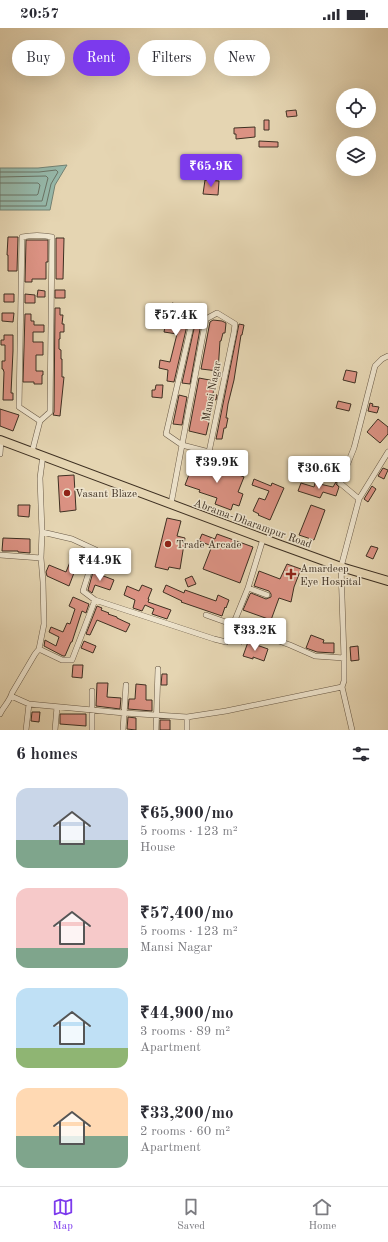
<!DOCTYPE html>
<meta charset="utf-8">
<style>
:root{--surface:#fff;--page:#f2f2f3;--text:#2b2b33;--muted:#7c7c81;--line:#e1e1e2;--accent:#7c3aed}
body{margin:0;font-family:"Old Standard TT",serif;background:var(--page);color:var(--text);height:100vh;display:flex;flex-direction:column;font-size:15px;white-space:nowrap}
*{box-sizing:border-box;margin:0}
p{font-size:13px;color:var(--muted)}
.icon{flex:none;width:22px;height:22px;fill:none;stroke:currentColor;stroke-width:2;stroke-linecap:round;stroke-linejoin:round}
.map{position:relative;height:702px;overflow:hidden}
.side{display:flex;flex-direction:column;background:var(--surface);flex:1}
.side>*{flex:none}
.hud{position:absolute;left:12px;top:12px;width:364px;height:36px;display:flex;gap:8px}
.buttons{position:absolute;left:336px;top:60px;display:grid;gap:8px}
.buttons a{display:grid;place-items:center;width:40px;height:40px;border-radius:50%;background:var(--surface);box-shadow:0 4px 16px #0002;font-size:20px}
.price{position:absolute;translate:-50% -34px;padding:0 9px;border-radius:4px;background:#fff;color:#222;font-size:13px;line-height:26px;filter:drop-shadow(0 1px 2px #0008)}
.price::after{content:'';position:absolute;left:50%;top:24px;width:12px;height:9px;margin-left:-6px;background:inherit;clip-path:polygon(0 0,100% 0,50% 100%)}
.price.selected{background:var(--accent);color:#fff}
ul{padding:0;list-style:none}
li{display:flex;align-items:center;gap:12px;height:100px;padding:0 16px}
li span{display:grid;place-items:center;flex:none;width:112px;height:80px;border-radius:12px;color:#555}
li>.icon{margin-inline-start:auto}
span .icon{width:48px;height:48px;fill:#fffc;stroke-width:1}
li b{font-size:17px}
h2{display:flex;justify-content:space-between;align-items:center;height:48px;padding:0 16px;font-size:17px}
.tag{padding:0 14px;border-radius:18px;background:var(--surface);box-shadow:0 4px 16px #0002;font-size:14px;line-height:36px}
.tag.selected{background:var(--accent);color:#fff}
.status{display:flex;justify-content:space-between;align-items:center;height:28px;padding:0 20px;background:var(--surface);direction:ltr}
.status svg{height:11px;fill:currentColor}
.menu{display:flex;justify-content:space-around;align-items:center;height:56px;border-top:1px solid var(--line);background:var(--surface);font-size:11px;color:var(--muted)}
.menu a{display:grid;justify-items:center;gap:2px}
.menu .selected{color:var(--accent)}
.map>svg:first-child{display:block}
</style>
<div class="status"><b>20:57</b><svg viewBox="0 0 49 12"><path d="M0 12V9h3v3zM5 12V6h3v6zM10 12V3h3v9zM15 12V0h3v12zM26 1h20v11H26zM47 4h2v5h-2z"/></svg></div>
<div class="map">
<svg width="388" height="702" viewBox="0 0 388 702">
<rect width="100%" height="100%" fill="#e5d5b2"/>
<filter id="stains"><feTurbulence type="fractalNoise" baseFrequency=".005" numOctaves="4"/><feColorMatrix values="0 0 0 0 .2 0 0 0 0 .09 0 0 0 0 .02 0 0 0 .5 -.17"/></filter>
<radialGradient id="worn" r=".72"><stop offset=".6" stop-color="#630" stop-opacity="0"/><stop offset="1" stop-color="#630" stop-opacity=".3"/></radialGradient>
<path fill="#96b9ab" stroke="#738274" d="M67,137L55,157L50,182H0V140H38Z"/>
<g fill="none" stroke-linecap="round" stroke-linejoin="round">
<path stroke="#6a7466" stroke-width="1" d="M0,144H39L56,142L58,144L51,156L46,178H0
M0,149L46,148L48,150L42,173H0
M0,155H38L40,157L38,166L37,167H0"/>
</g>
<path fill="#db9283" stroke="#3e3022" d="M296,82L297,88L287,89L286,83Z
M264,92H269V102H264Z
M255,99V109L236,111V106H234V100Z
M259,113L278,114V119H259Z
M205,152L219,153L218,167L203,166Z
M8,209H18L17,243H8V227H7Z
M56,210H64L63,251H56Z
M26,212H48V234H46V251H32V254H25Z
M38,262L45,263V269H37Z
M55,262H65V270H55Z
M4,266H14V274H4Z
M25,266L35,267V275H25Z
M172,275L191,280L174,354L167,353L168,342L159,340L160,332L170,334L177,306L164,304L167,288H169Z
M199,278L206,280L202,290L190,356L182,355Z
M55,280H60V287H63L62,296H64V304H60V311H59V321L61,322V331H62V349H64L60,388L53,387L54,384Z
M2,285H14L13,294L2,293Z
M25,286H31V293H34V297H44V304H33V314H43V327H36V343H43V347H42V356H34V354H23Z
M213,292L222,293L226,295L225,305H223L221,313H220L218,343L201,341L210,294Z
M239,296L244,297L242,307H241L234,352L228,376L226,390H228L226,400H224L222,411H216Z
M4,307H13V323L11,365H13V372H3L4,344L3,341H2V333H5V317H1V312H4Z
M346,342L357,344L355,355L343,352Z
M199,350L215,353L213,366L217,367L216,372L213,371L211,381H212L206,407L189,403Z
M156,357H163L162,370L152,369V362H155Z
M179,367L187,369L182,397L173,396Z
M338,373L351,376L349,383L336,380Z
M370,375L373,376L372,378L379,379L377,385L368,383Z
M0,381L19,387L13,403L0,398Z
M378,391L388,399V406L380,415L367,404Z
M209,435L244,449L238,464L243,466L239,478L233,476L231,482L215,476L217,470L199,464L200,462L185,457L193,436L207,441Z
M383,440L388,442L384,451L378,448Z
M74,447L76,482L60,484L58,448Z
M254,451L271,458L272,455L284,460L270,492L258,487L259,486L253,483L259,470L265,472L269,463L252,457Z
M337,452L336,456L339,459L336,468L323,464L320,470L298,463L301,455L314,459L315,455L333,459Z
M372,458L376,461L368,474L364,471Z
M18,477H30L29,489L18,488Z
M311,477L325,482L314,512L299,507Z
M167,490L181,493L177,508L185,510L180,541L169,539L168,542L155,539Z
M202,506L215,511L217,506L253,519L240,555L203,541L212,518L199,513Z
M3,510L30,511V525L18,524V523H2Z
M371,518L378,520L373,531L366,528Z
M72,522L80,524L79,527L86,531L83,539L77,537L69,558L47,548L46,544L49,537L66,544L72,529L70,528Z
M287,536L301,541L294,559L291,574L279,570L271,592L243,582L250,566L251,565L266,571L271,569V566L269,563L254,558L259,543L280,551Z
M93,544L114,552L110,562L95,557L92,565L88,562Z
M192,548L196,556L188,559L185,551Z
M142,557L152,561L148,571H149L148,574L171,582L167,591L152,586L154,581L145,577L142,583L133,580L135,572L124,567L127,558L139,563Z
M166,557L184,565L185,562L216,573L218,567L229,572L226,580L225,579L222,588L181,574L182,573L163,564Z
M73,569L89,576L86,585L82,583L72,614H71L65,628H63L44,618L45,612L56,618L59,609L49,604L51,599L63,604L67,595L70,596L75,581L69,578Z
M97,578L102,580L101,582L109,585L108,586L117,589V590L130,596L126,604L97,592L90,607L86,606Z
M234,604L245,608L242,616L231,612Z
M311,607L324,612L323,615H334V625L317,624L306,620Z
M84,613L96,618L93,625L81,620Z
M248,614L268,621L264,633L253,629V631L243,628Z
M358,618L359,632L351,633L350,619Z
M73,637H83L82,650L72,649Z
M162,646H167V657H161Z
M97,655H108L107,669L121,670L120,681L96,678Z
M136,656L146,657V672H152V683L128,681L129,671H135Z
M32,684H40L39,694L31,693Z
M60,686H86V698L60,696Z
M128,689L136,690V702L127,701Z
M160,692H170V702H160Z"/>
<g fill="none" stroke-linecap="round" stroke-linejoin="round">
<defs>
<path id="street" d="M32,424L40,393L50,384L52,209C42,207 32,207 22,209L19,379L40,393
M0,426L1,412
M359,471L340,455L354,420L375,338L382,331L388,328
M171,476L182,417L209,424L234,304L235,296L217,285L206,291L182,417L166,406L195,281
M42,504L72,511L96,522L83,563L95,572L214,611L226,614L248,560L267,567
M0,527L41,530
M248,560L263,511
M206,587L290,617L315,628L344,630
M39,621L62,632H72L95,572
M11,668L29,676L124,685L187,689L226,683L342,659
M0,686C3,679 10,673 12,665L35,626L39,621L44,596L43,554L41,530L42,504L40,450L43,427
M187,689V702
M26,702L29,676
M55,702L57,679
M92,702V663
M123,702L126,657
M156,702L158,641
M352,702L342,659L344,653V630L341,539L359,471L388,424"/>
<path id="primary" d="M0,412L275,515L341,539L388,553"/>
</defs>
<use href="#street" stroke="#685946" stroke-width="6"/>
<use href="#primary" stroke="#3e3022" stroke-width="10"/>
<use href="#street" stroke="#eee4cd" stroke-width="5"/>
<use href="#primary" stroke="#e5d5b2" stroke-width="8"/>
</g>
<g fill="#8f2418" stroke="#eee4cd" stroke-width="1.5">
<circle cx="67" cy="465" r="4"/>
<circle cx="168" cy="516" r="4"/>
<path d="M289 540h4v4h4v4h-4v4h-4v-4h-4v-4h4z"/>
</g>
<g text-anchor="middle" stroke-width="3" stroke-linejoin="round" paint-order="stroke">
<g font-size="11" fill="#3e3022" stroke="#eee4cd">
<text transform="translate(211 363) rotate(-79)" y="4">Mansi Nagar</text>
<text transform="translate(253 495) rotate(20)" y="4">Abrama-Dharampur Road</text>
</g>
<g font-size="11" fill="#3e3022" stroke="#eee4cd" text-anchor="start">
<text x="75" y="469">Vasant Blaze</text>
<text x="176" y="520">Trade Arcade</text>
<text x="300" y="544">Amardeep<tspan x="300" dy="13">Eye Hospital</tspan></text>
</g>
</g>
<rect width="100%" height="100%" filter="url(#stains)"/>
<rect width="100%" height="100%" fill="url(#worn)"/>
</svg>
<div class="buttons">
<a><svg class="icon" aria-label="locate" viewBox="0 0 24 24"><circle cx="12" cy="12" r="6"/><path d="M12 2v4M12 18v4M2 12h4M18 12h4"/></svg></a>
<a><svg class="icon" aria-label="layers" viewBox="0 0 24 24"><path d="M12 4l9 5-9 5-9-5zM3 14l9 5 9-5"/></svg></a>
</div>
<b class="price selected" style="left:211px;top:160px">₹65.9K</b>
<b class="price" style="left:176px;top:309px">₹57.4K</b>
<b class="price" style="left:217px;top:456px">₹39.9K</b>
<b class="price" style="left:319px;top:462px">₹30.6K</b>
<b class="price" style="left:100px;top:554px">₹44.9K</b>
<b class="price" style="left:255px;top:624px">₹33.2K</b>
<div class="hud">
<a class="tag">Buy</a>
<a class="tag selected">Rent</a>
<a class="tag">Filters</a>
<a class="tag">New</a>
</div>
</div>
<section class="side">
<h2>6 homes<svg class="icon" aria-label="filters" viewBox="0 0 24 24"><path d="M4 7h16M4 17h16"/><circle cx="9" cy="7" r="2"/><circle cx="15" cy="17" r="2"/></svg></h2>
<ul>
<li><span style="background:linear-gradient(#c9d6e8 65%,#7fa58c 0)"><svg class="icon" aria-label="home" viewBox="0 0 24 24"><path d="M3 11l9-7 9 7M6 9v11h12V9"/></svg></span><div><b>₹65,900/mo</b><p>5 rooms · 123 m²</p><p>House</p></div></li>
<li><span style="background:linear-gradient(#f6c9c9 75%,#7fa58c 0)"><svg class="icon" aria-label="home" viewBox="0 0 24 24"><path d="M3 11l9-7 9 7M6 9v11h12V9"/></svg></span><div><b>₹57,400/mo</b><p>5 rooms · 123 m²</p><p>Mansi Nagar</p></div></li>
<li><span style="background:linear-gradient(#bfe0f5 75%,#8fb573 0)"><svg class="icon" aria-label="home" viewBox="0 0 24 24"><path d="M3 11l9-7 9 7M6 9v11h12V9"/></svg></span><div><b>₹44,900/mo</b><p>3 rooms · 89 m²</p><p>Apartment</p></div></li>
<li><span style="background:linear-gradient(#ffd9b3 60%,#7fa58c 0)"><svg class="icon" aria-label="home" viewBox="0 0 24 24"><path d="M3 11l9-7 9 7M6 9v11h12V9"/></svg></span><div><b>₹33,200/mo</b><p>2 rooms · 60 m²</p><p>Apartment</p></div></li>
</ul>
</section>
<nav class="menu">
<a class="selected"><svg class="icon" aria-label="map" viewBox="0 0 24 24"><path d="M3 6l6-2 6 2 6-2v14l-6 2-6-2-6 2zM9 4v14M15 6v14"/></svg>Map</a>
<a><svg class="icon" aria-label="saved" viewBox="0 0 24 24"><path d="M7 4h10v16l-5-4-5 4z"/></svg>Saved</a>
<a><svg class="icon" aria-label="home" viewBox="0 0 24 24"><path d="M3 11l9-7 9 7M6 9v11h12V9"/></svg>Home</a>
</nav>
